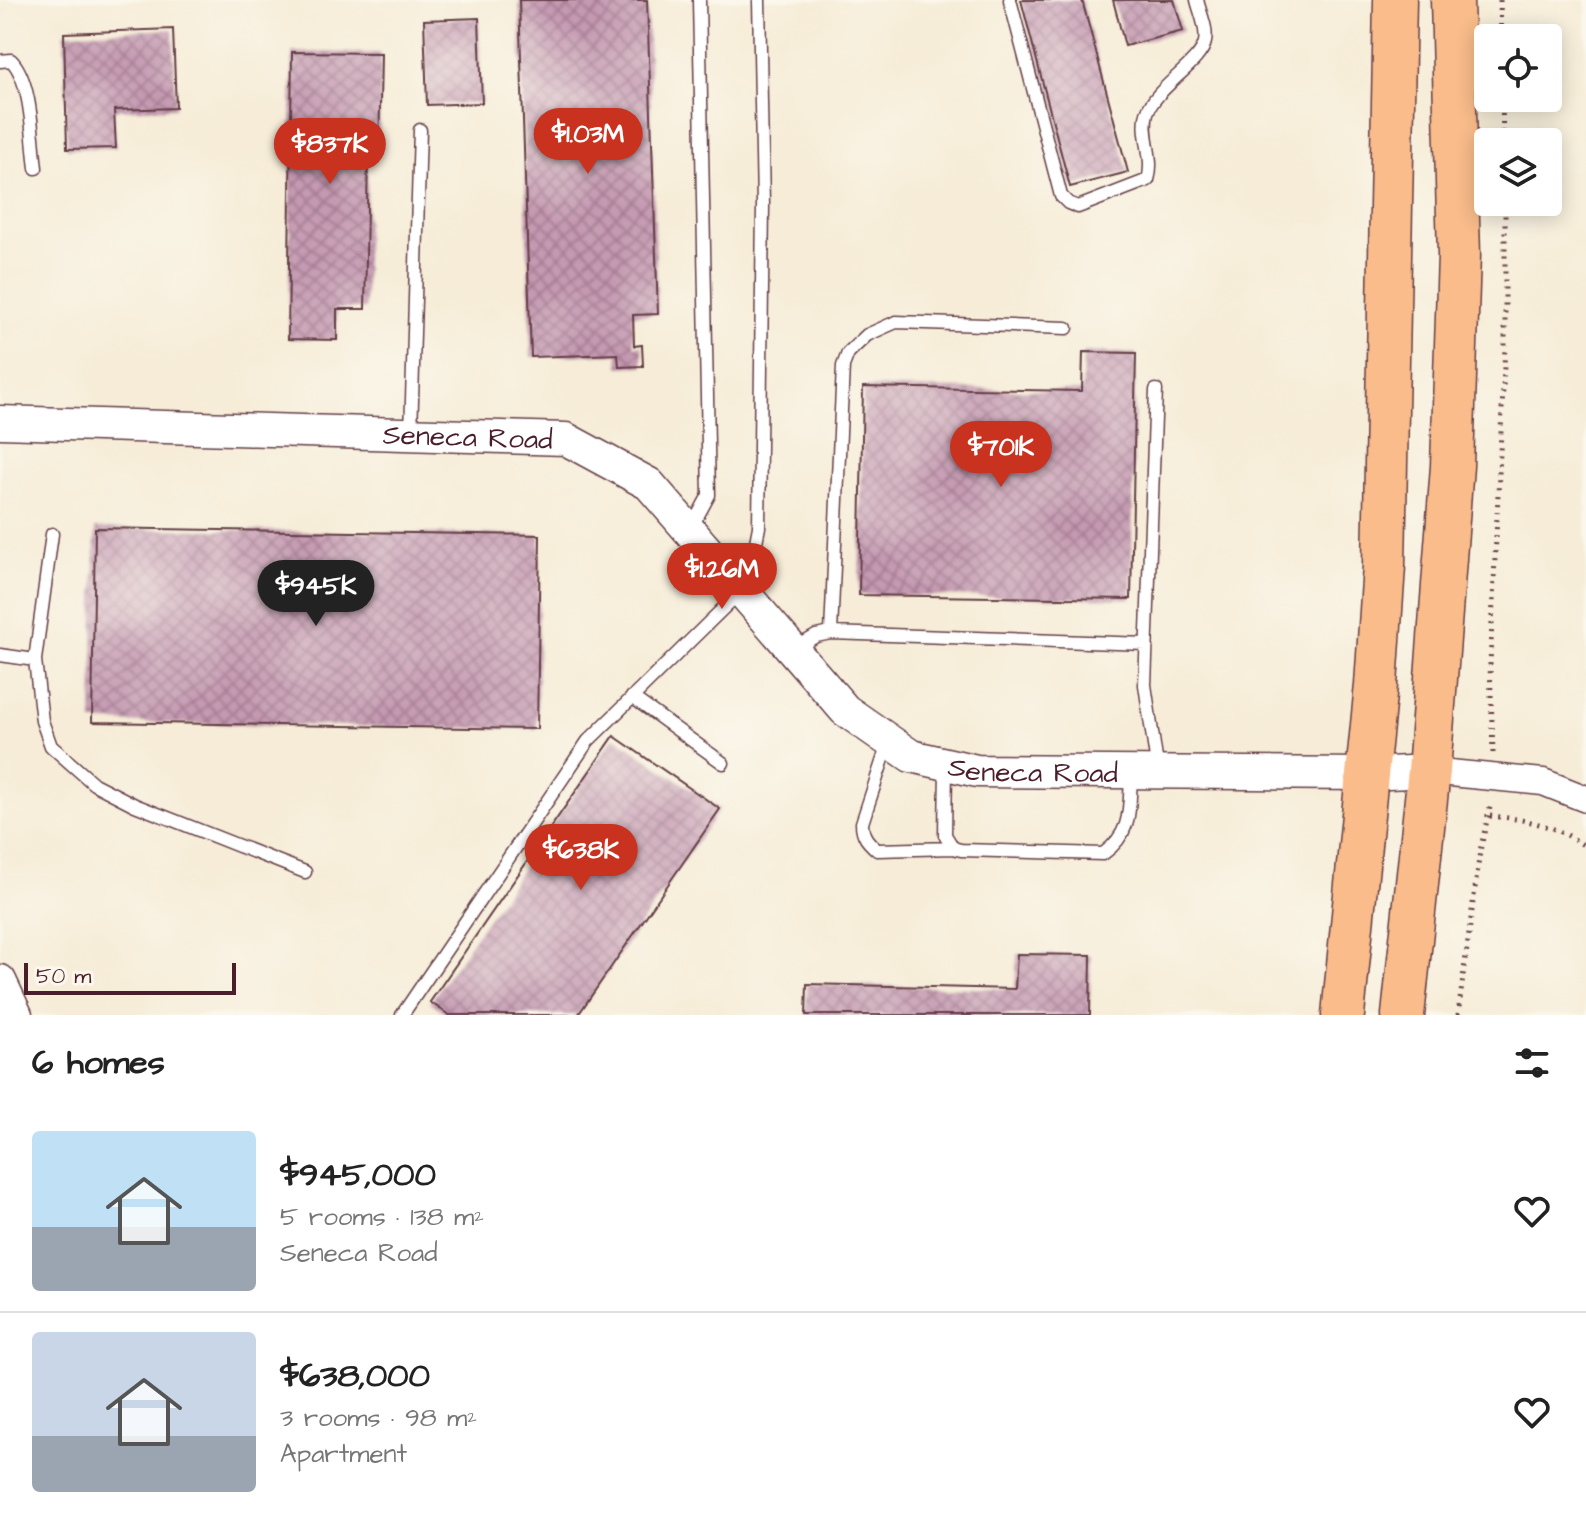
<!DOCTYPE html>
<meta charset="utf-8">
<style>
:root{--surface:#fff;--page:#f2f2f2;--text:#222;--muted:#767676;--line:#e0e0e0;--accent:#c8321e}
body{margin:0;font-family:"Architects Daughter",sans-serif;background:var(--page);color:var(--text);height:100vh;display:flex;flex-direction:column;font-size:30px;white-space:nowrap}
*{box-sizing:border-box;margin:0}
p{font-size:26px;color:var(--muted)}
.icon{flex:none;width:44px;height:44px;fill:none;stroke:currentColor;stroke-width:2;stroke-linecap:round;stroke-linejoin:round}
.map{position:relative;height:1015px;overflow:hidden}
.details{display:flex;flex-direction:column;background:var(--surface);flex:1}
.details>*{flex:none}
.controls{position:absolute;left:1474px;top:24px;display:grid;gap:16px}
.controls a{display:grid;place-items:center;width:88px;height:88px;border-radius:8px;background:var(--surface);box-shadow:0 4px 20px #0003;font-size:40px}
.scale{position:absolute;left:24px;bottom:20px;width:212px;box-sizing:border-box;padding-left:8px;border:4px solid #4a1f2b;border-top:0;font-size:22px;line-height:28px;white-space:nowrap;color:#4a1f2b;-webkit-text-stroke:6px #fbf7ec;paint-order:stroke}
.price{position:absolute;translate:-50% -68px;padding:0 18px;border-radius:28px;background:var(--accent);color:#fff;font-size:26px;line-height:52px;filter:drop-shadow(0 2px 4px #0008)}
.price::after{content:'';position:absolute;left:50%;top:48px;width:24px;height:18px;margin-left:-12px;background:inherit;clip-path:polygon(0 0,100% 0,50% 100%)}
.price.current{background:#222;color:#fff}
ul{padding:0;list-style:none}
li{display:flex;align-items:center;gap:24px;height:200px;padding:0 32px}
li+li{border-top:2px solid var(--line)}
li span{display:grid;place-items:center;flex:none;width:224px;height:160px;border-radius:8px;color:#555}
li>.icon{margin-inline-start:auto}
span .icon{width:96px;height:96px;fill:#fffc;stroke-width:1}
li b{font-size:34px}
h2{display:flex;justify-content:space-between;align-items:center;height:96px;padding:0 32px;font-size:34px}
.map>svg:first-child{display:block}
</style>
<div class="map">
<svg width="1586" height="1015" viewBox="0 0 1586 1015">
<defs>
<pattern id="building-cross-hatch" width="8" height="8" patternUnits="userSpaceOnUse" patternTransform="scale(2)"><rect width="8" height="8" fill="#c599b2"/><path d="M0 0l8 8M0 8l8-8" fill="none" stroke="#a27c91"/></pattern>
</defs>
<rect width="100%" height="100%" fill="#fbf7ec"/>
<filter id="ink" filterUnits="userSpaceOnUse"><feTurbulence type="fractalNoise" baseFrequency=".0125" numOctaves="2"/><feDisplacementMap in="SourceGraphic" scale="16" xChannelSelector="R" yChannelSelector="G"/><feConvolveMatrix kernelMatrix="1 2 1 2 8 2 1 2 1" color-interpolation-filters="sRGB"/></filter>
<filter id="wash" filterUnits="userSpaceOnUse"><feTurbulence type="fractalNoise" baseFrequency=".006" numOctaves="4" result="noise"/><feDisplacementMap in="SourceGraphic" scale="32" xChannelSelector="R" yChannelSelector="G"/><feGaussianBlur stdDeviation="1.8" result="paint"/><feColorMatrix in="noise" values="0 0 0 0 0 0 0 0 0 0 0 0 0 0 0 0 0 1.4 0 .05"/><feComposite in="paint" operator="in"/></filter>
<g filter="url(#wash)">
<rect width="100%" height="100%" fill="#f6ecd7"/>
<g id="blocks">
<path fill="url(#building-cross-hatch)" d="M519,0H647L658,314L633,315L634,346L642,345L643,366L619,367L618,354L531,357Z
M1021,0H1082L1128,172L1070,187Z
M1113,0H1174L1183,31L1125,46Z
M479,18L482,103L427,105L424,20Z
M173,29L176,108L114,110L116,148L67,149L64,33Z
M292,52L381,53L379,155H368L365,309H337V340L288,339Z
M1083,352L1136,353L1131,599L859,595L863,387L1082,391Z
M95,528L540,535L537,729L92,722Z
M614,736L720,809L578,1015H449L430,1002Z
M1017,954L1091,955L1090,1015H806L807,984L1015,989Z"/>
</g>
</g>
<g filter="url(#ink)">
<use href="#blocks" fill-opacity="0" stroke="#643e45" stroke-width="2"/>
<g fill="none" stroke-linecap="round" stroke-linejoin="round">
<defs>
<path id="service" d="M1010,0L1061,196L1068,203L1078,207L1148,180C1155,158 1141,134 1147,113C1156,87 1201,63 1205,42C1208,29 1200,13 1197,0
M0,61L11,60C32,81 32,138 36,168
M1156,390L1145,685L1158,772
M411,434L420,130
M691,528L709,495L699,0
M831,633L843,366L848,353L867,335L896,322L1067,328
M794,649L816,636L831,633L1146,644
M0,655L35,660L52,534
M35,660L42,721L51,746L94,784L135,805L305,872
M632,697L723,763
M888,744L862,823C862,836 868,842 877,850L953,848
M946,767L945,835L953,848L961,850L1103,854C1133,832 1129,809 1131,775
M402,1015L588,741L741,591L751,567L759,527L763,205L759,0"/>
<path id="minor" d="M1429,771L1543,782L1586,799"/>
<g id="tertiary">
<path id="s1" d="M0,422L566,439L649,484L845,710L911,756L977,771L1368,774L1429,771"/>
<path d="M0,981L16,1015"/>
</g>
<path id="trunk" d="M1343,1015L1376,685L1384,566L1395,0
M1403,1015L1429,771L1452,466L1459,255L1452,0"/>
</defs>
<use href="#service" stroke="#643e45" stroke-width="15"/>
<use href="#minor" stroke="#643e45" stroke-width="29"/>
<use href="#tertiary" stroke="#643e45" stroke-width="35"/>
<use href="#trunk" stroke="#643e45" stroke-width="45"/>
<path stroke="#643e45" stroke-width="5" stroke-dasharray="2 6" stroke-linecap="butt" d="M1500,0L1501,38
M1502,98L1503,142
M1493,753L1490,665L1505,346V202
M1490,816C1526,819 1556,825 1586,847
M1458,1015L1480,851L1491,803"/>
<use href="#service" stroke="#fff" stroke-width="12"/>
<use href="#minor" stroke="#fff" stroke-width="26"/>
<use href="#tertiary" stroke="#fff" stroke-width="32"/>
<use href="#trunk" stroke="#f9bc8a" stroke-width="42"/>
</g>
</g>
<g text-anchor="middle" stroke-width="6" stroke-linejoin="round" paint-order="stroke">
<g font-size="28" fill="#4a1f2b" stroke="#fbf7ec">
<text dy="10" stroke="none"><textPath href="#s1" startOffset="468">Seneca Road</textPath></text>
<text dy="10" stroke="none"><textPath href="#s1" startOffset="1164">Seneca Road</textPath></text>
</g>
</g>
</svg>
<div class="controls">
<a><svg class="icon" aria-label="locate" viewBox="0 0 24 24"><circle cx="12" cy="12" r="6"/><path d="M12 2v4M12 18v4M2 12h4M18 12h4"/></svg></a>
<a><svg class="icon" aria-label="layers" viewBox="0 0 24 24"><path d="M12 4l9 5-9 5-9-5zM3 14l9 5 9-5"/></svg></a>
</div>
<div class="scale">50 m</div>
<b class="price" style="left:588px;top:176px">$1.03M</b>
<b class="price" style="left:330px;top:186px">$837K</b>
<b class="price" style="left:1001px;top:489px">$701K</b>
<b class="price" style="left:722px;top:611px">$1.26M</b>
<b class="price current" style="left:316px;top:628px">$945K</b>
<b class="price" style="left:581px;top:892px">$638K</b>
</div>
<section class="details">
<h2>6 homes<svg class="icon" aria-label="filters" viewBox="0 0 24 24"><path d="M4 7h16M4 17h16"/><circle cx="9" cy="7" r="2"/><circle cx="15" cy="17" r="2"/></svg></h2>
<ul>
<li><span style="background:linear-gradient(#bfe0f5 60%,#9aa5b1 0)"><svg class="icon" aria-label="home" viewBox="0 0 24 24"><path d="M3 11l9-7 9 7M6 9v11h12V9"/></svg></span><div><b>$945,000</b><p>5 rooms · 138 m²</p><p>Seneca Road</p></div><svg class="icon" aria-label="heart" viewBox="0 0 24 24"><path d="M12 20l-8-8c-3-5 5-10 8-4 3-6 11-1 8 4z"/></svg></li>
<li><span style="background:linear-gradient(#c9d6e8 65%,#9aa5b1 0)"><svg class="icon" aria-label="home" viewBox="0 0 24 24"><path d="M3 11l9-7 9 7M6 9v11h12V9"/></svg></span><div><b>$638,000</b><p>3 rooms · 98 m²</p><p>Apartment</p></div><svg class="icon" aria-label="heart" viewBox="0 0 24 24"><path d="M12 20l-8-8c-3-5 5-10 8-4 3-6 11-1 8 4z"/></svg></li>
</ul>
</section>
